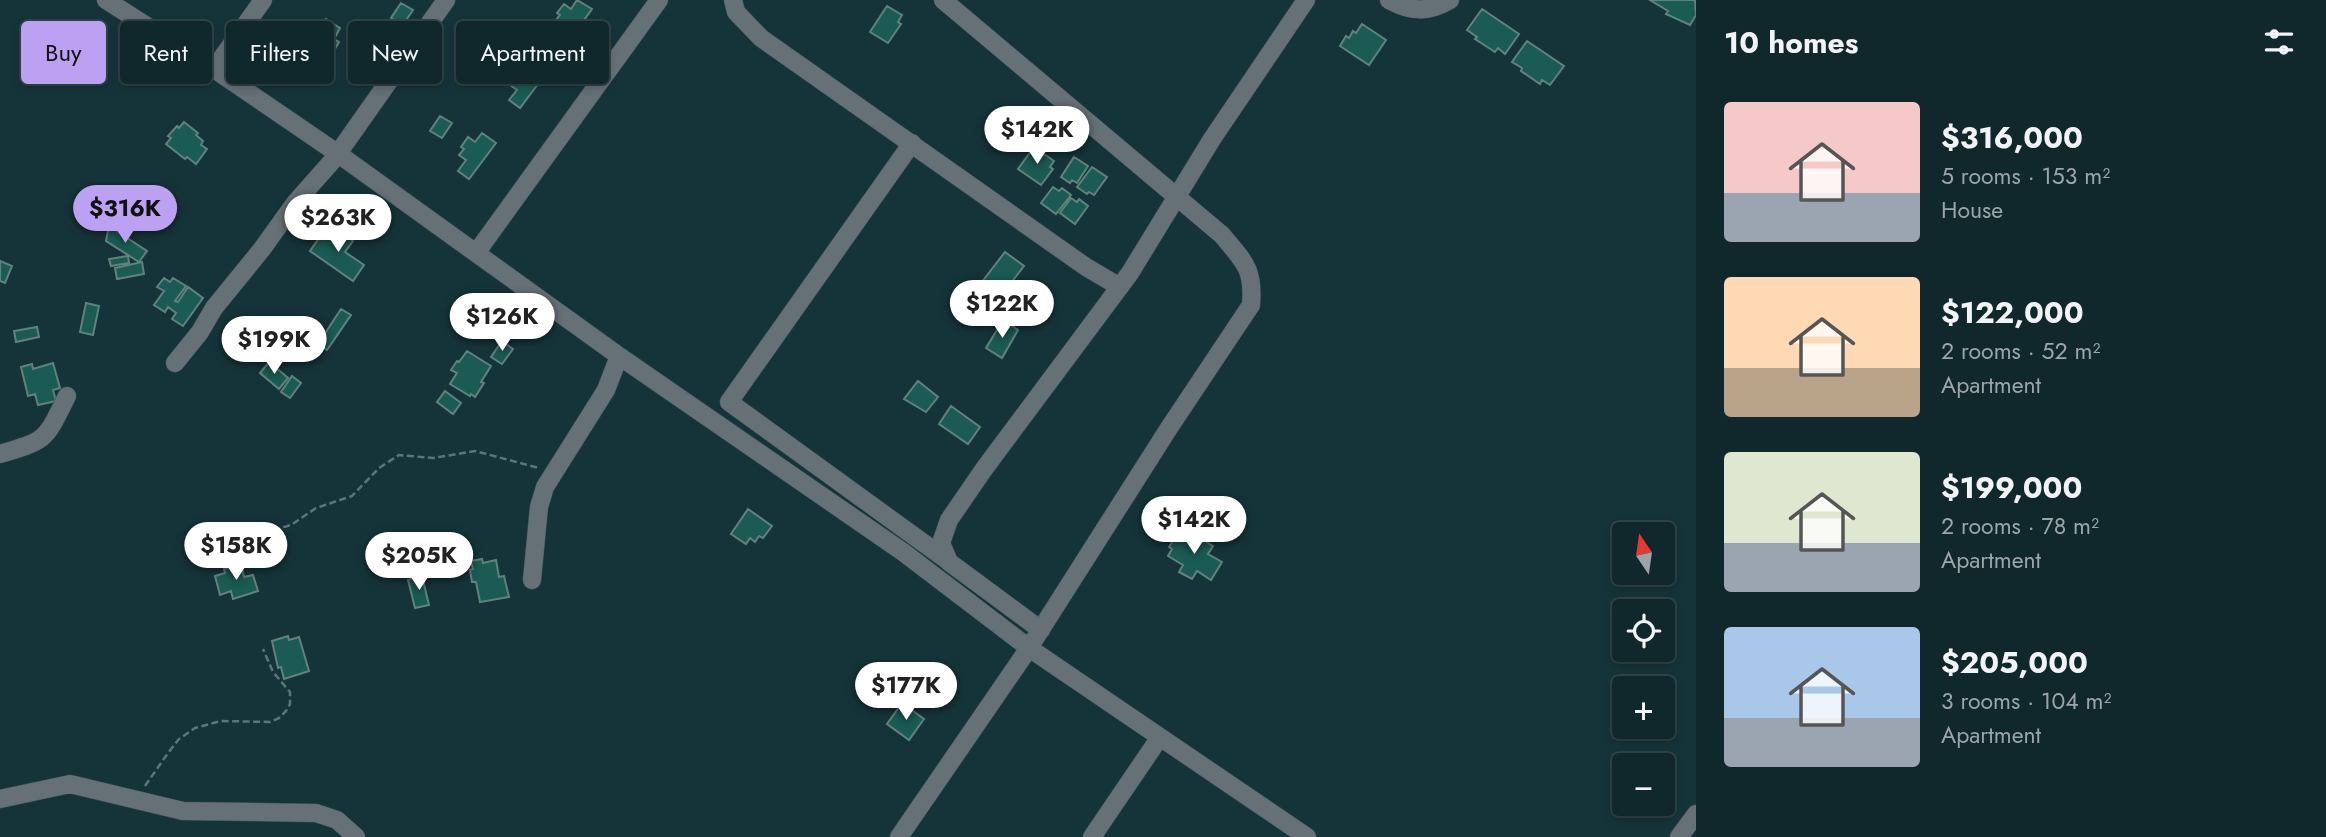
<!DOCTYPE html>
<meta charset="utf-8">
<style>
:root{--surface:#10272b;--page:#1e3337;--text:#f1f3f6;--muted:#9ca5a9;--line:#304447;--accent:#bca0f2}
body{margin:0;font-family:Jost,sans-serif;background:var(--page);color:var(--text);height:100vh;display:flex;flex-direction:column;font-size:26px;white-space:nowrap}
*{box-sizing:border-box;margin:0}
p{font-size:23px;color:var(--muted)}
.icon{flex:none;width:38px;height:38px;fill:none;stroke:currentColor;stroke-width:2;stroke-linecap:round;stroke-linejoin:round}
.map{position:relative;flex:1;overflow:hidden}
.drawer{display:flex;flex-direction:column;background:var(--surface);width:630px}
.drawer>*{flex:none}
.hud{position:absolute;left:21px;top:21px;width:665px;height:63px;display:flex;gap:14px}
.needle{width:46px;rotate:347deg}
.fabs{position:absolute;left:1612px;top:522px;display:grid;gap:14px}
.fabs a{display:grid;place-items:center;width:63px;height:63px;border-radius:7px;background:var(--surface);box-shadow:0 4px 10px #0003,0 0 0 2px var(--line);font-size:35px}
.price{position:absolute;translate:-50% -60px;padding:0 16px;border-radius:24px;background:#fff;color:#222;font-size:23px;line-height:46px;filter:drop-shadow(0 2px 4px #0008)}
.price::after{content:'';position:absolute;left:50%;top:42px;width:21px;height:16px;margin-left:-10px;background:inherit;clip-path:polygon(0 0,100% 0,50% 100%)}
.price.current{background:var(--accent);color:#111}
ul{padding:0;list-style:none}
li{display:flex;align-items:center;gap:21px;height:175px;padding:0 28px}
li span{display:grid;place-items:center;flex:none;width:196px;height:140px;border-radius:7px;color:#555}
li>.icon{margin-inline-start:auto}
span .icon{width:84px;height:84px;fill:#fffc;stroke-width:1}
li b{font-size:30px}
h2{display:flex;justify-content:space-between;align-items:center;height:84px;padding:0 28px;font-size:30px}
.pill{padding:0 24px;border-radius:7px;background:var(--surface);box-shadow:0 4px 10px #0003,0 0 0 2px var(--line);font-size:24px;line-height:63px}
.pill.current{background:var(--accent);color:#111}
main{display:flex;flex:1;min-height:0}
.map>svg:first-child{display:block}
</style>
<main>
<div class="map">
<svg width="1696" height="837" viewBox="0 0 1696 837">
<rect width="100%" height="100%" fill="#153439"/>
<path fill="#1a5b53" stroke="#61827c" stroke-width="2" d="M577,0L592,9L566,45L555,37L562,26L555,21L560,15L557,13L564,4L571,9Z
M1650,0H1695L1696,15L1690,25L1666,14L1668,11Z
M401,3L413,10L403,25L391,18Z
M887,6L902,15L898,22L901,24L888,43L870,32Z
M1482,9L1519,34L1505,54L1498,48L1495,52L1475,39L1477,37L1467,30Z
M326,19L340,28L334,39L339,42L333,52L330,50L326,55L320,51L313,61L305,55L311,45L308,43Z
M1362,24L1386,40L1369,65L1340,46L1346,36L1349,38L1353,31L1356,33Z
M38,27L73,54L56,78L46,71L49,67L44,64L42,67L31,59L33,56L23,49Z
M1527,41L1564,66L1550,85L1542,80L1540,84L1521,71L1522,68L1512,62Z
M491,47L499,52L483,75L471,66L477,57L480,59Z
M361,58L373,65L363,81L351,73Z
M533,62L547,72L520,108L509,100L517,90L510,85L515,78L512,76L519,67L526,72Z
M440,116L452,123L442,138L430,131Z
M184,122L198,133L196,135L203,141L201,145L207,149L196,164L187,157L185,159L166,144L171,138L168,136L177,126L179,128Z
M482,133L496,143L469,179L458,171L466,160L459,155L464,149L461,147L468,137L475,142Z
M1034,147L1054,161L1050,167L1053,169L1041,185L1018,169Z
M1074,157L1088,166L1077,183L1072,180L1070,183L1061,177Z
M1092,167L1107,177L1094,195L1089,192L1087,194L1077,187Z
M1053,187L1059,191L1062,188L1071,195L1056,214L1041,203Z
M1071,198L1077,202L1079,199L1088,206L1075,224L1060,213Z
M109,226L147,251L139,262L106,241Z
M329,232L338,237L341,232L353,241L345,252L364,265L353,281L310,251L322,234L326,236Z
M1005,252L1024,266L997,301L978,287Z
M128,256L129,263L111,266L109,259Z
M0,261L12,266L5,283L0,281Z
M142,262L144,274L117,279L115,268Z
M164,278L170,282L173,278L186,286L175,301L178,302L188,287L203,298L183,326L172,319L176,313L168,307L165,312L154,305L164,291L157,287Z
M86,303L99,306L93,335L80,332Z
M341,309L351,315L327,350L318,344Z
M1009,324L1018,330L1002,358L986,348L1000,325L1007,328Z
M37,327L39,337L16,342L14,331Z
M502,341L513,349L502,364L491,357Z
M467,351L491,366L481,382L484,383L475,397L471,394L470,396L450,384L457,373L451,370L457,361L459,362Z
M269,362L288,378L279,389L260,373Z
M53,363L60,388L53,390L56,401L38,405L35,394L28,396L21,367L32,364L33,369Z
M292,376L301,383L290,398L281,392Z
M918,381L938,397L926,412L904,399Z
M445,391L461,403L453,414L437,402Z
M951,406L980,427L968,444L939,424Z
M748,509L772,526L763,538L759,536L755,542L750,538L746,544L731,534Z
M1180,530L1195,539L1197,536L1213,546L1208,554L1222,562L1211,580L1197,571L1192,579L1179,572L1183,565L1168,556L1172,549L1169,547Z
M482,559L483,563L496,560L499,577L504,576L509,597L480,602L476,582H472L470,570L473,569L471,561Z
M241,564L244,577L253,575L258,591L233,599L231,591L220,595L215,576L225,573L224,569Z
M422,576L429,605L415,608L408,580Z
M288,636L289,640L299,637L309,671L284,679L281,667L278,668L272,641Z
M902,703L924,719L909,740L887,724Z"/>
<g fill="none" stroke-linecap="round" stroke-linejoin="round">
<defs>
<path id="minor" d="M106,0L214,69L337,153L619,356L903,552L1029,648L1307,837
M733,0L736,12L761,38L1086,267L1120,287
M1389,0C1411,12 1428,13 1450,0
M214,69L263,0
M912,143L729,402L947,560
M476,253L659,0
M175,363L200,332L214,308L262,249L295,203L334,159L446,0
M0,454C48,440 45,440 67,396
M532,580L539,507L545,487L606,390L619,356
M1041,630L949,562L941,543L949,520L984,469L1130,273L1212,139L1306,0
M0,799L70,784L183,811L316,813L337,820L356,837
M899,837L1029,648L1169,428L1251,305C1254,268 1244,262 1222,235L943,0
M1092,837L1160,737
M1679,837L1696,814"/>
</defs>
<use href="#minor" stroke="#335055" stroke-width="19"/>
<path stroke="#5b7579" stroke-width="2.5" stroke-dasharray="7 3.5" stroke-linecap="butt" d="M263,533L291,525L316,508L352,496L379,468L399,455L433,458L475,451L539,468
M145,786L168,753L179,739L195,728L221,721L270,722L279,718L286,711L290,704V692L273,672L263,649"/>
<use href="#minor" stroke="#667077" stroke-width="18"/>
</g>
</svg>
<div class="fabs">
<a><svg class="needle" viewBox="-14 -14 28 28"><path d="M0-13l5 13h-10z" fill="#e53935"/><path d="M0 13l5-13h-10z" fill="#9ca5a9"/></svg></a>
<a><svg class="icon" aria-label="locate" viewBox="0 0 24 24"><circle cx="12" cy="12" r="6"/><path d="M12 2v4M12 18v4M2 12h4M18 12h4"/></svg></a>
<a>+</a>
<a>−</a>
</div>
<b class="price" style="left:1037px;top:166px">$142K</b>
<b class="price current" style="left:125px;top:245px">$316K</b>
<b class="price" style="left:338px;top:254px">$263K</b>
<b class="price" style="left:1002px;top:340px">$122K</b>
<b class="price" style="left:502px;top:353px">$126K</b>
<b class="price" style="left:274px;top:376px">$199K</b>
<b class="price" style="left:1194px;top:556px">$142K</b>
<b class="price" style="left:236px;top:582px">$158K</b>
<b class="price" style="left:419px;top:592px">$205K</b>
<b class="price" style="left:906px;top:722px">$177K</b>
<div class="hud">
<a class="pill current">Buy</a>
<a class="pill">Rent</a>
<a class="pill">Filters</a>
<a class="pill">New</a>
<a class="pill">Apartment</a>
</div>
</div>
<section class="drawer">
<h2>10 homes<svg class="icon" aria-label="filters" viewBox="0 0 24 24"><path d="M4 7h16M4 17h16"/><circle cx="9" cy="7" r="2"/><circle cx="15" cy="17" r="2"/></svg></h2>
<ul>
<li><span style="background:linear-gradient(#f6c9c9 65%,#9aa5b1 0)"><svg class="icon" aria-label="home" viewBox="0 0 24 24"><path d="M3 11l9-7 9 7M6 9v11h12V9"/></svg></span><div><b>$316,000</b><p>5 rooms · 153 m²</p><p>House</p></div></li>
<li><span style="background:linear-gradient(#ffd9b3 65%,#b9a48a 0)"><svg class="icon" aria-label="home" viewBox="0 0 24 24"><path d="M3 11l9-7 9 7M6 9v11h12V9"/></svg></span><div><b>$122,000</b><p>2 rooms · 52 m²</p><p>Apartment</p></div></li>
<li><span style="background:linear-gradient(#dfe7d0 65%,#9aa5b1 0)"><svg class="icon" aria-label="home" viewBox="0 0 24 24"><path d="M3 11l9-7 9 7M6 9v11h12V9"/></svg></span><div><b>$199,000</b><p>2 rooms · 78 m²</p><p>Apartment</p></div></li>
<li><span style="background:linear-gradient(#a9c7e8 65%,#9aa5b1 0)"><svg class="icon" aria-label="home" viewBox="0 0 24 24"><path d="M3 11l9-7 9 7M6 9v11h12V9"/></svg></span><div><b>$205,000</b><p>3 rooms · 104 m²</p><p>Apartment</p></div></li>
</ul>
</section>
</main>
